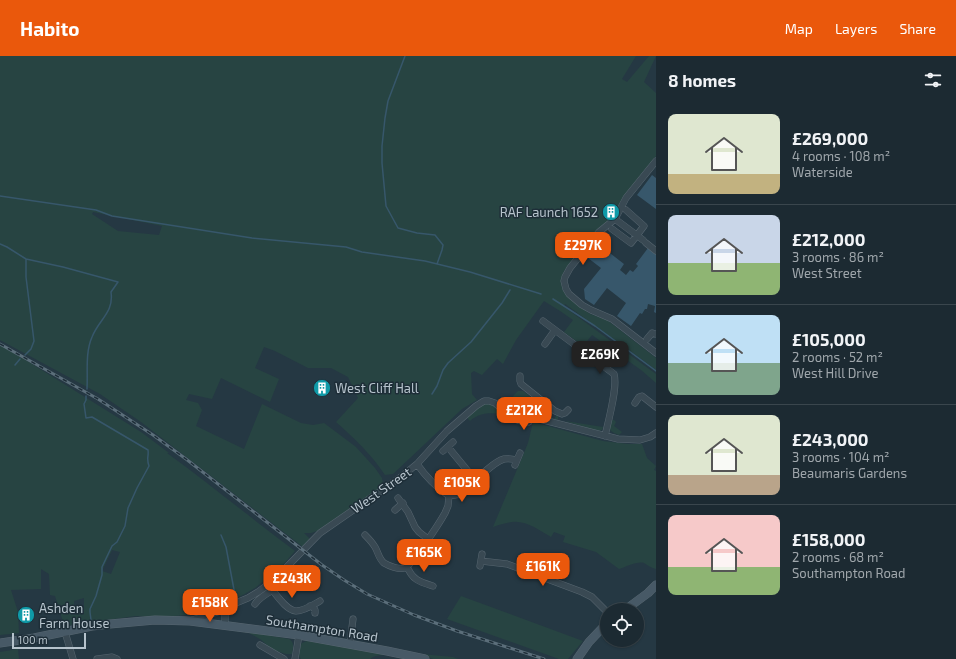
<!DOCTYPE html>
<meta charset="utf-8">
<style>
:root{--surface:#1c2a32;--page:#29363e;--text:#f1f3f6;--muted:#a0a7ac;--line:#3a464d;--accent:#ea580c}
body{margin:0;font-family:"Exo 2",sans-serif;background:var(--page);color:var(--text);height:100vh;display:flex;flex-direction:column;font-size:15px;white-space:nowrap}
*{box-sizing:border-box;margin:0}
p{font-size:13px;color:var(--muted)}
.icon{flex:none;width:22px;height:22px;fill:none;stroke:currentColor;stroke-width:2;stroke-linecap:round;stroke-linejoin:round}
.map{position:relative;flex:1;overflow:hidden}
.panel{display:flex;flex-direction:column;background:var(--surface);width:300px}
.panel>*{flex:none}
.fabs{position:absolute;left:600px;top:547px;display:grid;gap:8px}
.fabs a{display:grid;place-items:center;width:44px;height:44px;border-radius:50%;background:var(--surface);box-shadow:0 1px 3px #0004,0 0 0 1px var(--line);font-size:20px}
.scale{position:absolute;left:12px;bottom:10px;width:74px;box-sizing:border-box;padding-left:4px;border:2px solid #b6c3cc;border-top:0;font-size:11px;line-height:14px;white-space:nowrap;color:#b6c3cc;-webkit-text-stroke:3px #1e2e38;paint-order:stroke}
.price{position:absolute;translate:-50% -34px;padding:0 9px;border-radius:8px;background:var(--accent);color:#fff;font-size:13px;line-height:26px;filter:drop-shadow(0 1px 2px #0008)}
.price::after{content:'';position:absolute;left:50%;top:24px;width:12px;height:9px;margin-left:-6px;background:inherit;clip-path:polygon(0 0,100% 0,50% 100%)}
.price.active{background:#222;color:#fff}
ul{padding:0;list-style:none}
li{display:flex;align-items:center;gap:12px;height:100px;padding:0 12px}
li+li{border-top:1px solid var(--line)}
li span{display:grid;place-items:center;flex:none;width:112px;height:80px;border-radius:8px;color:#555}
li>.icon{margin-inline-start:auto}
span .icon{width:48px;height:48px;fill:#fffc;stroke-width:1}
li b{font-size:17px}
h2{display:flex;justify-content:space-between;align-items:center;height:48px;padding:0 12px;font-size:17px}
header{display:flex;align-items:center;gap:24px;box-sizing:border-box;height:56px;padding:0 20px;background:var(--accent);color:#fff}
header strong{font-size:19px}
nav{display:flex;gap:22px;margin-inline-start:auto;font-size:14px}
main{display:flex;flex:1;min-height:0}
.map>svg:first-child{display:block}
</style>
<header>
<strong>Habito</strong>
<nav><a>Map</a><a>Layers</a><a>Share</a></nav>
</header>
<main>
<div class="map">
<svg width="656" height="603" viewBox="0 0 656 603">
<rect width="100%" height="100%" fill="#253843"/>
<path fill="#274442" fill-rule="evenodd" d="M0,0H636L622,23L627,26L649,0H656L644,26L656,37V100L622,143L617,156L610,164L600,171L564,215L561,225L565,238L579,250L590,258L607,264L656,302V314L640,302L565,248L563,250L656,318V327L641,314L592,279L583,290L564,276L573,264L560,255L544,245L516,284L503,308L497,303L482,319L474,315L471,317L472,338L477,344L462,353L393,418L385,419C372,399 354,382 336,366L358,342L348,321L331,312H308L275,295L264,291L255,312L279,323L270,346L221,322L212,343L189,338L186,344L198,347L202,354L196,370L244,393L262,348L301,367L313,369L324,367L356,391L375,412L382,422L383,429L381,432L317,475L311,477H304L310,483L303,491L141,366L100,338L0,284ZM93,156L162,170L159,179L118,175L92,158Z
M0,288L141,376L169,397H167C211,429 252,463 295,495L281,511L255,532L241,540L216,550L185,559L164,561L135,560L72,569H64L55,540L50,539L49,518L41,513V533L11,534L18,556L19,577L0,579ZM112,494L120,496L111,518L102,515ZM84,542V558L74,559V545Z
M518,335H523L530,340L532,346L529,352L523,354L512,350L510,346L514,339Z
M486,347L490,348L509,358L508,359C494,357 482,355 470,365L468,363V360L475,353Z
M542,349L545,350L543,353L554,363L557,359L558,360V364L539,358L538,353L540,350Z
M611,364H614L616,366L614,370L622,376L619,379L614,377L610,374L609,370Z
M565,365L603,371L602,374L597,375Z
M533,366L603,385L628,388H642L647,402L656,410L654,414L656,415V513C651,512 648,509 644,507C637,505 626,511 619,513L596,496L563,486L565,480L554,476L551,481C539,474 526,464 512,466C506,467 499,469 493,471L528,387Z
M461,540L583,585L568,603H559L447,563Z
M236,574L289,583C295,587 293,591 292,598H286L273,594L260,583L249,577L236,575Z
M307,585L384,597L383,599C378,599 374,600 370,603H301L298,599L300,591L302,587Z
M18,593L19,603H0V596Z
M421,598L453,601L458,603H433Z"/>
<path fill="#37576b" d="M652,119L656,122V153L637,139Z
M597,187L624,208L620,214L626,219L630,214L633,216L638,210L636,208L648,192L656,193V257L654,256L655,250L648,248L647,253H645L642,258L640,257L631,270L617,260L626,247L607,232L594,249L585,243L584,233L601,212L588,202L587,200Z"/>
<g fill="none" stroke-linecap="round" stroke-linejoin="round">
<path stroke="#37576b" stroke-width="1.5" d="M405,0L388,45L385,62L382,90V107L386,150L398,172L417,177L435,179L443,189L442,194L437,208
M0,140L96,154L112,160L252,182L346,191L362,196L425,205L470,216L541,238
M0,188L7,191L26,203L63,211L118,226L111,236C114,257 99,263 92,281C85,297 88,316 87,333
M553,243L595,270L656,315
M25,299L31,293L34,285L26,221V204
M15,309L20,303
M432,338L437,330L443,314L448,307L471,286L502,247L510,234
M86,340V344L84,348L86,362L92,361L148,394C149,401 146,402 149,410L137,432L128,452L125,470L117,486L112,490L102,511V519L96,540L90,553V556L91,564
M221,479L226,491L235,539"/>
<defs>
<path id="street" d="M656,105L626,142L615,163L599,176L570,212L565,221L564,225L566,233L569,238L582,249L591,254L612,263L656,297
M615,163L643,184
M612,173L631,187L644,170L626,154
M646,187L656,195
M543,265L614,318C618,331 608,366 605,380
M647,283L652,277L656,278
M545,288L555,274
M520,320V325L521,328L555,355L562,358L565,357L568,354
M635,347L639,341L642,340L656,351
M504,360C513,361 521,367 529,366L531,361
M532,362L538,342
M448,391L476,425
M443,395L453,386
M417,408C426,421 436,431 449,440L461,438L465,436C473,427 493,406 504,403C509,402 513,403 517,404
M515,409L520,397
M398,442L408,456L415,471L419,476L428,483
M395,454L403,447
M365,479C368,482 372,486 375,491C378,496 379,503 384,507C389,510 399,514 405,512C413,508 440,466 445,457L448,450L449,440
M481,505L507,508L582,536L592,541L607,556
M407,510C412,524 420,526 433,530
M480,510L482,498
M268,529C275,536 285,554 296,555C304,555 313,549 320,545
M255,548C260,541 266,538 273,534
M310,550L313,551L315,554V557
M192,564L227,553L231,549L248,542L258,536L274,524L320,477L401,421L417,408L447,375L476,350L484,345H489L495,347L502,353L512,356L618,383L640,384L650,381L656,377
M225,569V556L227,553
M65,576L73,603
M350,588L353,563
M260,589L284,603
M97,603L112,601L117,603
M295,603L299,579"/>
<path id="secondary" d="M625,554L648,537L656,529
M0,587L34,582L92,570L110,568L155,564L190,565L299,579L387,595L425,603
M577,603L589,586L607,567"/>
</defs>
<use href="#street" stroke="#576670" stroke-width="7"/>
<use href="#secondary" stroke="#576670" stroke-width="9"/>
<use href="#street" stroke="#394953" stroke-width="6"/>
<use href="#secondary" stroke="#475966" stroke-width="8"/>
<defs>
<path id="rail" d="M0,288L98,343L153,379L186,403L322,509L344,524L367,538L414,559L457,575L544,603"/>
</defs>
<use href="#rail" stroke="#5b6e7a" stroke-width="3"/>
<use href="#rail" stroke="#1e2e38" stroke-width="1.5" stroke-dasharray="4.5" stroke-linecap="butt"/>
</g>
<defs>
<symbol id="building-disc" viewBox="-11 -11 22 22"><circle r="9.5" fill="#0f9aa8" stroke="#1e2e38"/><path d="M-4-6H4V6H1V3H-1V6H-4ZM-2.5-4.3h1.7v1.8h-1.7ZM.8-4.3h1.7v1.8H.8ZM-2.5-1h1.7V.8h-1.7ZM.8-1h1.7V.8H.8Z" fill="#fff"/></symbol>
</defs>
<g fill-rule="evenodd">
<use href="#building-disc" x="601" y="146" width="20" height="20"/>
<use href="#building-disc" x="312" y="322" width="20" height="20"/>
<use href="#building-disc" x="16" y="549" width="20" height="20"/>
</g>
<g text-anchor="middle" stroke-width="3" stroke-linejoin="round" paint-order="stroke">
<g font-size="13" fill="#b6c3cc" stroke="#1e2e38" text-anchor="start">
<text x="598" y="161" text-anchor="end">RAF Launch 1652</text>
<text x="335" y="337">West Cliff Hall</text>
<text x="39" y="557">Ashden<tspan x="39" dy="15">Farm House</tspan></text>
</g>
<g font-size="13" fill="#b6c3cc" stroke="#1e2e38">
<text transform="translate(381 434) rotate(-35)" y="5">West Street</text>
<text transform="translate(322 572) rotate(9)" y="5">Southampton Road</text>
</g>
</g>
</svg>
<div class="fabs">
<a><svg class="icon" aria-label="locate" viewBox="0 0 24 24"><circle cx="12" cy="12" r="6"/><path d="M12 2v4M12 18v4M2 12h4M18 12h4"/></svg></a>
</div>
<div class="scale">100 m</div>
<b class="price" style="left:583px;top:210px">£297K</b>
<b class="price active" style="left:600px;top:319px">£269K</b>
<b class="price" style="left:524px;top:375px">£212K</b>
<b class="price" style="left:462px;top:447px">£105K</b>
<b class="price" style="left:424px;top:517px">£165K</b>
<b class="price" style="left:543px;top:531px">£161K</b>
<b class="price" style="left:292px;top:543px">£243K</b>
<b class="price" style="left:210px;top:567px">£158K</b>
</div>
<section class="panel">
<h2>8 homes<svg class="icon" aria-label="filters" viewBox="0 0 24 24"><path d="M4 7h16M4 17h16"/><circle cx="9" cy="7" r="2"/><circle cx="15" cy="17" r="2"/></svg></h2>
<ul>
<li><span style="background:linear-gradient(#dfe7d0 75%,#c2b280 0)"><svg class="icon" aria-label="home" viewBox="0 0 24 24"><path d="M3 11l9-7 9 7M6 9v11h12V9"/></svg></span><div><b>£269,000</b><p>4 rooms · 108 m²</p><p>Waterside</p></div></li>
<li><span style="background:linear-gradient(#c9d6e8 60%,#8fb573 0)"><svg class="icon" aria-label="home" viewBox="0 0 24 24"><path d="M3 11l9-7 9 7M6 9v11h12V9"/></svg></span><div><b>£212,000</b><p>3 rooms · 86 m²</p><p>West Street</p></div></li>
<li><span style="background:linear-gradient(#bfe0f5 60%,#7fa58c 0)"><svg class="icon" aria-label="home" viewBox="0 0 24 24"><path d="M3 11l9-7 9 7M6 9v11h12V9"/></svg></span><div><b>£105,000</b><p>2 rooms · 52 m²</p><p>West Hill Drive</p></div></li>
<li><span style="background:linear-gradient(#dfe7d0 75%,#b9a48a 0)"><svg class="icon" aria-label="home" viewBox="0 0 24 24"><path d="M3 11l9-7 9 7M6 9v11h12V9"/></svg></span><div><b>£243,000</b><p>3 rooms · 104 m²</p><p>Beaumaris Gardens</p></div></li>
<li><span style="background:linear-gradient(#f6c9c9 65%,#8fb573 0)"><svg class="icon" aria-label="home" viewBox="0 0 24 24"><path d="M3 11l9-7 9 7M6 9v11h12V9"/></svg></span><div><b>£158,000</b><p>2 rooms · 68 m²</p><p>Southampton Road</p></div></li>
</ul>
</section>
</main>
